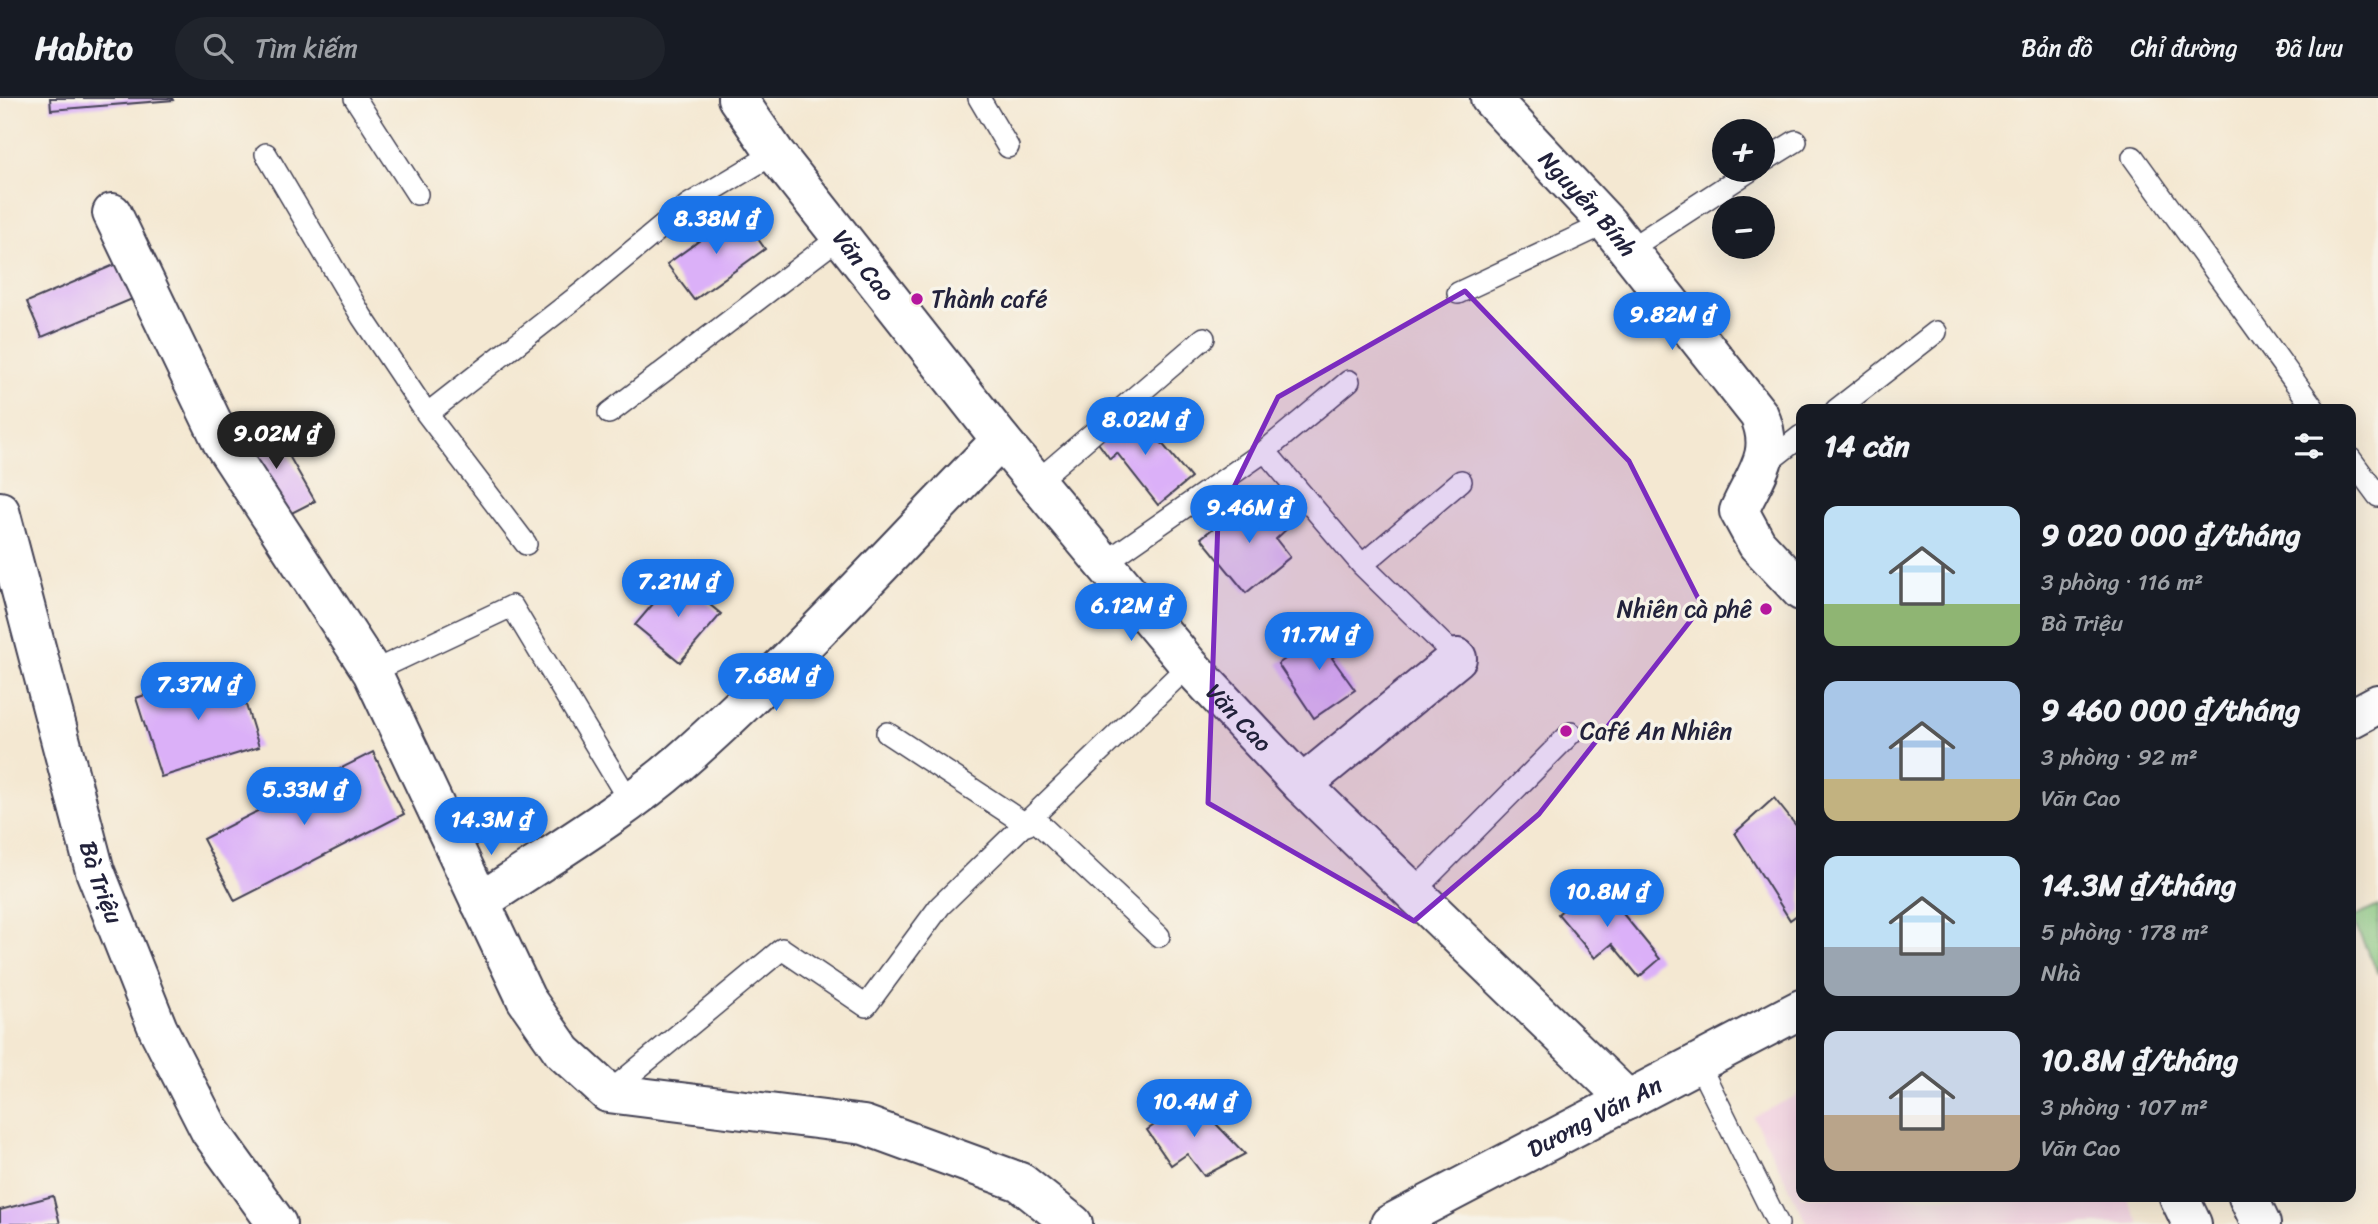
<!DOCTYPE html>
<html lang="vi">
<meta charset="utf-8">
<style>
:root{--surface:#171b24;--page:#20242c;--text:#f1f3f6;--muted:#9ea1a6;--line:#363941;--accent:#1a73e8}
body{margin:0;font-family:Sriracha,sans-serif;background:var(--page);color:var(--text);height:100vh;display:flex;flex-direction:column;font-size:26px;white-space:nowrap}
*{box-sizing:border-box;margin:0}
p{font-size:23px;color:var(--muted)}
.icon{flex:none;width:38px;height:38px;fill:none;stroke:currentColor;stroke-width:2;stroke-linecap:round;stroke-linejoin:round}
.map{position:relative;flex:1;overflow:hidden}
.details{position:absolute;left:1796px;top:306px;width:560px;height:798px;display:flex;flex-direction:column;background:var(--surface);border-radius:14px;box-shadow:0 7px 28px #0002}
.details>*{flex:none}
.fabs{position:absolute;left:1712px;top:21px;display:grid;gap:14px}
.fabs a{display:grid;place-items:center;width:63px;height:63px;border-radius:50%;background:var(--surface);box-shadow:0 7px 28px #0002;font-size:35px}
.price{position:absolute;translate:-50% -60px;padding:0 16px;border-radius:24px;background:var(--accent);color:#fff;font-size:23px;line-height:46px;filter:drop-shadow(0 2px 4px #0008)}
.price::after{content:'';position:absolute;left:50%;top:42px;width:21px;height:16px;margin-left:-10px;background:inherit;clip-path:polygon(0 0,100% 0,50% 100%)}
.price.current{background:#222;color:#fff}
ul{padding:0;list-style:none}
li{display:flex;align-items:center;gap:21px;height:175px;padding:0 28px}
li span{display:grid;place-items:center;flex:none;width:196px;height:140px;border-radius:14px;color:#555}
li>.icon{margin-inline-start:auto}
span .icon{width:84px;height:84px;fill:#fffc;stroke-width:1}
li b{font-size:30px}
h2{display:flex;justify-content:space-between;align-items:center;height:84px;padding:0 28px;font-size:30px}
header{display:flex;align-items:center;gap:42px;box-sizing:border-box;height:98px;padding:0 35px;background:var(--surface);border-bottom:2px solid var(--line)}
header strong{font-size:33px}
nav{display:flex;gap:38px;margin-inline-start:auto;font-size:24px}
.search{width:490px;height:63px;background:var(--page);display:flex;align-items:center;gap:18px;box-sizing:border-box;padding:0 24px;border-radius:38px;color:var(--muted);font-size:26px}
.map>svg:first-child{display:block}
</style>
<header>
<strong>Habito</strong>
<div class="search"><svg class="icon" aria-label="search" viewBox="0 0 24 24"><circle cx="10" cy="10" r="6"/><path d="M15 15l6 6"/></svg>Tìm kiếm</div>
<nav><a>Bản đồ</a><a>Chỉ đường</a><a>Đã lưu</a></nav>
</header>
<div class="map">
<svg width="2378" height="1126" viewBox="0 0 2378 1126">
<rect width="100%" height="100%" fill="#f7f3e8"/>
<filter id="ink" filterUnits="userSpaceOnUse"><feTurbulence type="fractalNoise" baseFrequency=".0143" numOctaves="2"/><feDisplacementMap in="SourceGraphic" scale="14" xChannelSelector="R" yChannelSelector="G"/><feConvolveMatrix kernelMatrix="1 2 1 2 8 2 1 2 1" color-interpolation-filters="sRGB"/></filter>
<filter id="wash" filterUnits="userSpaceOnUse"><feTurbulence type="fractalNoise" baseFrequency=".00686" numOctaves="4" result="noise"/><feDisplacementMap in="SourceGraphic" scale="28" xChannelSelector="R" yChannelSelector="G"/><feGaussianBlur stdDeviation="1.57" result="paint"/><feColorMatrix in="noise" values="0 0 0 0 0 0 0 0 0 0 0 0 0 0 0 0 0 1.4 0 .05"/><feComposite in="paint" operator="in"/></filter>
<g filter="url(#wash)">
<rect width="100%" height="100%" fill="#f4e8d2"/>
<path fill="#f2cfe1" d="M1801,995V1099H2126L2140,1126H1808L1753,1019Z"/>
<path fill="#87c880" stroke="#54755e" stroke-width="2" d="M2378,808V876L2352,820Z"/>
<g id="blocks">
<path fill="#dbb0f8" d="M50,0H172L173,2L51,12Z
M739,114L765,151L694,202L667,166Z
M121,164L137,199L42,239L27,204Z
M1135,313L1191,380L1158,407L1117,355L1110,361L1096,342Z
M269,323L315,403L278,422L239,339Z
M1246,404L1261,423L1276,411L1290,428L1276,441L1290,459L1246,495L1201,440Z
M676,479L721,516L680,564L635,527Z
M1334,527L1349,547L1332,560L1355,592L1314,620L1278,566Z
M234,568L259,649L161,679L136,600Z
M373,654L404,716L235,803L203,741Z
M1774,700L1801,734V814L1790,822L1735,735Z
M1597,784L1660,861L1639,879L1612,846L1595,860L1558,816Z
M1192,1001L1245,1056L1204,1078L1187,1056L1171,1067L1147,1032Z
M53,1098L60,1126H0V1112Z"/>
</g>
</g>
<g filter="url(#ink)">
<use href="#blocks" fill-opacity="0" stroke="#424052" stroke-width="2"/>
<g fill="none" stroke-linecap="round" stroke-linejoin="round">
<defs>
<path id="service" d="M355,0L417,96
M979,0L1008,49
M266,56L362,219L427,316L526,446
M2133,59L2315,312
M1762,64L1796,43
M1628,152L1751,72
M1458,195L1607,125
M1836,312L1936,234
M609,315L841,138
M427,316L583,194L688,107L775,55
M1265,353L1362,467L1457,560
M2350,360L2378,398
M1764,367L1801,338
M1035,385L1204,240
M1103,466L1265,353L1349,283
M1362,467L1461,383
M372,574L512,508L630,704
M887,635L1027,727
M1034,721L1159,838
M1414,793L1571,635
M1698,965L1778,1126
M608,995L782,851L866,908L940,808L1189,567"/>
<g id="minor">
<path id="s1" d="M737,0L775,55L1001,342L1189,567L1302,687L1628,1002"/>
<path id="s2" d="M1490,0L1607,125L1759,317C1777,356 1754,378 1739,413L1757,446L1801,493"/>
<path d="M112,115L222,344L372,574L526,901L563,954L608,995L864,1027L1020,1084L1073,1126"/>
<path d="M2350,621L2378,606"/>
<path d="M1302,687L1457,560"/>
<path d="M480,804C547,759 618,718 679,665C793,565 895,450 1001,342"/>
<path d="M2179,1099L2192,1126"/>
<path d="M2248,1099L2261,1126"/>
<path id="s3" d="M1390,1126L1801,911"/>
</g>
<g id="trunk">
<path id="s4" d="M0,413L95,773L158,931L210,1033L277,1126"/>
</g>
</defs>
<use href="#service" stroke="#424052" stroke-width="24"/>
<use href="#minor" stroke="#424052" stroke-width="42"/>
<use href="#trunk" stroke="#424052" stroke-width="42"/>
<use href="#service" stroke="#fff" stroke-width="21"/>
<use href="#minor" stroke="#fff" stroke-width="38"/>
<use href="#trunk" stroke="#fff" stroke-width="38"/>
</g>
</g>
<path fill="#7b2cbf" fill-opacity="0.2" stroke="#7b2cbf" stroke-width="5" stroke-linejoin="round" d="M1465,193L1629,363L1702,508L1539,716L1414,823L1208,705L1218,422L1278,299Z"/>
<g fill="#b5179e" stroke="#f7f3e8" stroke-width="2.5">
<circle cx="917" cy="201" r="7"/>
<circle cx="1766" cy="511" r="7"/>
<circle cx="1566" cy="633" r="7"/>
</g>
<g text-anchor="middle" stroke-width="7" stroke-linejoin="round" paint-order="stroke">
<g font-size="24" fill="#22223b" stroke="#f7f3e8">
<text dy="8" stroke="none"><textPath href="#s2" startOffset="144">Nguyễn Bính</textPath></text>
<text dy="8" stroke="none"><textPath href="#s1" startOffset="210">Văn Cao</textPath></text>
<text dy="8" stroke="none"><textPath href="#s1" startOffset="798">Văn Cao</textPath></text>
<text dy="8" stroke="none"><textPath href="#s4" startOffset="385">Bà Triệu</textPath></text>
<text dy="8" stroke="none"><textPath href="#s3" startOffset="231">Dương Văn An</textPath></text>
</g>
<g font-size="24" fill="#22223b" stroke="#f7f3e8" text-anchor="start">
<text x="931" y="209">Thành café</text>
<text x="1752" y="519" text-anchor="end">Nhiên cà phê</text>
<text x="1580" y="641">Café An Nhiên</text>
</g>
</g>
</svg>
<div class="fabs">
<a>+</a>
<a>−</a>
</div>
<b class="price" style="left:716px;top:158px">8.38M ₫</b>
<b class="price" style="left:1672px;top:254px">9.82M ₫</b>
<b class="price" style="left:1145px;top:359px">8.02M ₫</b>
<b class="price current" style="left:276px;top:373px">9.02M ₫</b>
<b class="price" style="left:1249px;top:447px">9.46M ₫</b>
<b class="price" style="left:678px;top:521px">7.21M ₫</b>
<b class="price" style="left:1131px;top:545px">6.12M ₫</b>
<b class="price" style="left:1319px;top:574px">11.7M ₫</b>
<b class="price" style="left:776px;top:615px">7.68M ₫</b>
<b class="price" style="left:198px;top:624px">7.37M ₫</b>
<b class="price" style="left:304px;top:729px">5.33M ₫</b>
<b class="price" style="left:491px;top:759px">14.3M ₫</b>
<b class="price" style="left:1607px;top:831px">10.8M ₫</b>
<b class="price" style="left:1194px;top:1041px">10.4M ₫</b>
<section class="details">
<h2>14 căn<svg class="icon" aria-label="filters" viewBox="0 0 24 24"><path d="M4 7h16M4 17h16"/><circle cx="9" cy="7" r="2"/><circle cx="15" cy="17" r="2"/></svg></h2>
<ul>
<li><span style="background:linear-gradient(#bfe0f5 70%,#8fb573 0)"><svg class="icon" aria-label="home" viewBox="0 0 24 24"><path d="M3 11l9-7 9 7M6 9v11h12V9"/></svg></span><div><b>9 020 000 ₫/tháng</b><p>3 phòng · 116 m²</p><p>Bà Triệu</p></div></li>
<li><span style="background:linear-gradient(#a9c7e8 70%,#c2b280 0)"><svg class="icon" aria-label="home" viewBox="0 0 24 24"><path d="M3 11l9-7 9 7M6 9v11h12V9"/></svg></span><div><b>9 460 000 ₫/tháng</b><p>3 phòng · 92 m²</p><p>Văn Cao</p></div></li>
<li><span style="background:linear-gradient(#bfe0f5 65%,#9aa5b1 0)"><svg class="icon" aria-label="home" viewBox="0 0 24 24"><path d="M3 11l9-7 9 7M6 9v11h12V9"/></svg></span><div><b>14.3M ₫/tháng</b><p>5 phòng · 178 m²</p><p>Nhà</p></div></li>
<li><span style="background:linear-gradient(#c9d6e8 60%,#b9a48a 0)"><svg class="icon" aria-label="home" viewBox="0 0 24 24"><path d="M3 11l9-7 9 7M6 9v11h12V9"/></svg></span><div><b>10.8M ₫/tháng</b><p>3 phòng · 107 m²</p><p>Văn Cao</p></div></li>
</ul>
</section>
</div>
